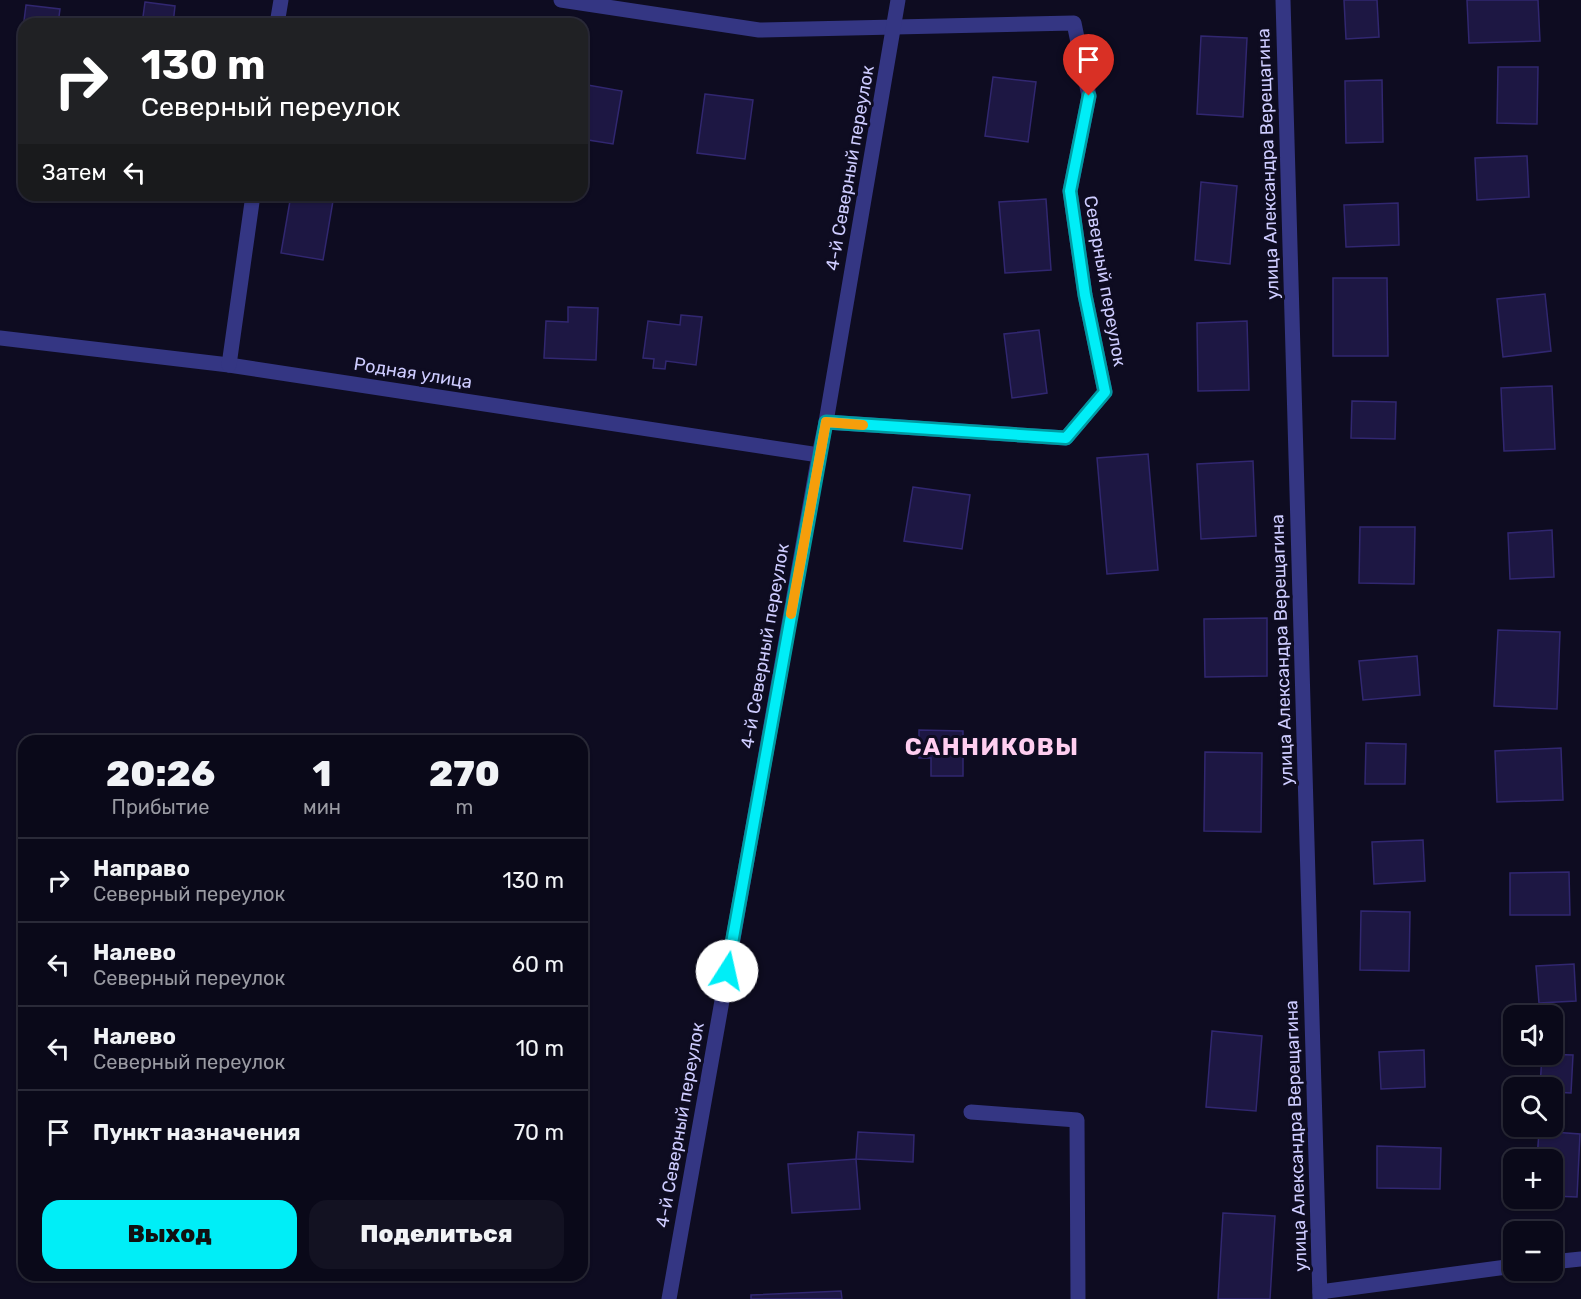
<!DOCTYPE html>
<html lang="ru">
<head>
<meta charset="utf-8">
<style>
	:root { --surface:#0a0919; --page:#131222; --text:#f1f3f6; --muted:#999aa2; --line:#2a2a38; --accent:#00eef7 }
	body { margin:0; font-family:Rubik,sans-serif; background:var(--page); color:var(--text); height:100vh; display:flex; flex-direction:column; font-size:22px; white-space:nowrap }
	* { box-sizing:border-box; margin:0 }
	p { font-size:20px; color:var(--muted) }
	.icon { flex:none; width:33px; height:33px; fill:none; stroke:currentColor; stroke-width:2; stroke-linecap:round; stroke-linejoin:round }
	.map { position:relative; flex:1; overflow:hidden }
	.panel { position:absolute; left:18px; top:735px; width:570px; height:546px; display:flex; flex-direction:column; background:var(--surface); border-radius:18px; box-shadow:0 2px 4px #0004,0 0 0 2px var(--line) }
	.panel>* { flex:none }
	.top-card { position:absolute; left:18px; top:18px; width:570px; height:183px; border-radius:18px; box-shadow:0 2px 4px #0004,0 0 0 2px var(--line); background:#202124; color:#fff; overflow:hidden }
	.fabs { position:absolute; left:1503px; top:1005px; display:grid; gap:12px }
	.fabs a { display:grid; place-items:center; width:60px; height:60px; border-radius:12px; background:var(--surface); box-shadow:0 2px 4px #0004,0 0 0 2px var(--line); font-size:30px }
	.pin { position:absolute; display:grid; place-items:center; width:51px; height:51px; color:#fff; margin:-62px -26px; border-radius:50% 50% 50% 0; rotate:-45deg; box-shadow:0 0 6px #0007 }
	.pin .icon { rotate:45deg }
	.me { position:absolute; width:66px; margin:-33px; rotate:10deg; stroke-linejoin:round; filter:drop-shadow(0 0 4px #0008) }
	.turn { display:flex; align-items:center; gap:21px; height:126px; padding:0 24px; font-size:27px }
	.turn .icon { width:78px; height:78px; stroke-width:2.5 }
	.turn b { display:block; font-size:42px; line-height:51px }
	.then { display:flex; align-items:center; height:57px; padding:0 24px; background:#0003; gap:12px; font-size:22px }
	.eta { display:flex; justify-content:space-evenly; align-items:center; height:102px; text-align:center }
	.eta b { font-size:36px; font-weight:800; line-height:42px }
	.primary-button { display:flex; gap:12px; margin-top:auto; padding:12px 24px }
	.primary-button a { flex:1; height:69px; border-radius:18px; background:var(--accent); color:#111; font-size:24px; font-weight:800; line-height:69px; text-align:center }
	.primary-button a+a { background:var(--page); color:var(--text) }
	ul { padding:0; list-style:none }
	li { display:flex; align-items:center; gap:18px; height:84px; padding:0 24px; border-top:2px solid var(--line) }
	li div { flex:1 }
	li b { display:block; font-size:22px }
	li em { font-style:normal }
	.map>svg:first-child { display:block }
	.building { fill:#1d1743; stroke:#312770; stroke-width:1.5 }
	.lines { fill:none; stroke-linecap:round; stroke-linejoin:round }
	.minor { stroke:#343683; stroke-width:15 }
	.route-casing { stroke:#009ba1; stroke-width:15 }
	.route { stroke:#00eef7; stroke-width:10 }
	.slow { stroke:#f59e0b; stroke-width:10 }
	.labels { text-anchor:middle; stroke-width:6; stroke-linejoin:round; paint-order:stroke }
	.street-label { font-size:18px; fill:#ceccff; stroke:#0e0c21 }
	.district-label { font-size:24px; font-weight:bold; letter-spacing:1.5px; fill:#ffcef0; stroke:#0e0c21 }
</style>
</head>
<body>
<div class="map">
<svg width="1581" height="1299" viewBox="0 0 1581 1299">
	<rect width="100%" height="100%" fill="#0e0c21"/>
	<g class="building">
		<polygon points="1344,0 1377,0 1379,37 1346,39"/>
		<polygon points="1467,0 1538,0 1540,41 1469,43"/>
		<polygon points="145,2 175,6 173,24 142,24"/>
		<polygon points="26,5 60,9 58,24 24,24 24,45 21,45"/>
		<polygon points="1201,36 1247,38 1243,117 1197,114"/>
		<polygon points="1498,67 1538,67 1537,124 1497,123"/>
		<polygon points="993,77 1036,82 1028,142 985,136"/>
		<polygon points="1382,80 1383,142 1346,143 1345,81"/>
		<polygon points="582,84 622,91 613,144 582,139"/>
		<polygon points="705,94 753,100 745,159 697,153"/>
		<polygon points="1527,156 1529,197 1477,200 1475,158"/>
		<polygon points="1201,182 1237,186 1230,264 1195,260"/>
		<polygon points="291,195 334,195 323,260 281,253"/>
		<polygon points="1046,199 1051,270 1005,273 999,202"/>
		<polygon points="1398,203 1399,245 1346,247 1344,205"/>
		<polygon points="1333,278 1387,278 1388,356 1333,356"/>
		<polygon points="1545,294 1551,351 1503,357 1497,299"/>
		<polygon points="568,307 598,308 596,360 544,358 546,321 568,322"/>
		<polygon points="681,315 702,317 696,365 666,361 665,369 653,368 654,359 643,358 648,321 680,325"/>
		<polygon points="1247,321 1249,390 1198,391 1197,323"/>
		<polygon points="1039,330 1047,393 1012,398 1004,334"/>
		<polygon points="1552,386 1555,449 1504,451 1501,388"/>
		<polygon points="1352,401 1396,402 1395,439 1351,438"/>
		<polygon points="1148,454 1158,570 1107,574 1097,458"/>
		<polygon points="1253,461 1256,536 1201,539 1197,464"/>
		<polygon points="913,487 970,495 962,549 904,541"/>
		<polygon points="1360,527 1415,527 1414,584 1359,583"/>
		<polygon points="1552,530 1554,577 1510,579 1508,533"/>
		<polygon points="1267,618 1267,676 1205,677 1204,619"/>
		<polygon points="1498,630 1560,632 1557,709 1494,706"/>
		<polygon points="1417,656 1420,695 1363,700 1359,661"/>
		<polygon points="919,730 963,731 963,776 931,776 931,758 919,758"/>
		<polygon points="1366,743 1406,744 1405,784 1365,784"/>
		<polygon points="1561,748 1563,800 1497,802 1495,751"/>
		<polygon points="1205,752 1262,753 1261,832 1204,831"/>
		<polygon points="1423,840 1425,881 1374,884 1372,842"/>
		<polygon points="1569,872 1570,915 1510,915 1510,873"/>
		<polygon points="1361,911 1410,912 1409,971 1360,970"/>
		<polygon points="1574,964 1576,1001 1539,1003 1536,966"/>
		<polygon points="1212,1031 1262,1036 1256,1111 1206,1107"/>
		<polygon points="1424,1050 1425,1087 1381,1089 1379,1052"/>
		<polygon points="1542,1054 1573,1055 1571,1093 1552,1092 1552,1088 1540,1088"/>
		<polygon points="1539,1131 1580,1134 1577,1197 1552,1196 1552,1160 1537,1160"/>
		<polygon points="858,1132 914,1135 913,1162 856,1159"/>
		<polygon points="1377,1146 1441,1148 1440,1189 1377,1188"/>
		<polygon points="856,1159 860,1209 792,1213 788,1164"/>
		<polygon points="1223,1213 1275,1216 1270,1299 1218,1299"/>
		<polygon points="841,1291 842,1299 751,1299 751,1295"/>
	</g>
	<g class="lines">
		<g class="minor">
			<polyline points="561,0 759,30 1074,23 1089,96 1070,191 1085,295 1105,392 1066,438 826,422"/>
			<polyline points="1283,0 1320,1299"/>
			<polyline points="277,24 281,0"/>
			<polyline points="0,338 229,365 819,455"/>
			<polyline points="229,365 253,195"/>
			<polyline points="971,1112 1077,1120 1078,1299"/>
			<polyline points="1552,1262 1581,1259"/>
			<polyline points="1320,1292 1514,1266"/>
			<polyline points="669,1299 819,455 826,422 898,0"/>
		</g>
	</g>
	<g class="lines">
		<defs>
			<polyline id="route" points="727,971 826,422 1066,438 1105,392 1085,295 1070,191 1089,96"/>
		</defs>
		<use href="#route" class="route-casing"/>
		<use href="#route" class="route"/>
		<polyline class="slow" points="791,614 826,422 863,425"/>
	</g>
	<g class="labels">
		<g class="street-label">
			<text transform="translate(1268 164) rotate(-92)" y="6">улица Александра Верещагина</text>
			<text transform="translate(850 168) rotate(-80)" y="6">4-й Северный переулок</text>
			<text transform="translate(1105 281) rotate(80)" y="6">Северный переулок</text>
			<text transform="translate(413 373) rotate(9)" y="6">Родная улица</text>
			<text transform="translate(765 646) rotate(-80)" y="6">4-й Северный переулок</text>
			<text transform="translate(1282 650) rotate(-92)" y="6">улица Александра Верещагина</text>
			<text transform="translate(680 1125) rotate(-80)" y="6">4-й Северный переулок</text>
			<text transform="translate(1296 1136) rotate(-92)" y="6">улица Александра Верещагина</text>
		</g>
		<g class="district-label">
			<text x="992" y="755">САННИКОВЫ</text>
		</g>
	</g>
</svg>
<div class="fabs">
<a><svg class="icon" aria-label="sound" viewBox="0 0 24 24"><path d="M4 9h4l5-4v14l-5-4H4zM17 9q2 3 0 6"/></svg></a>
<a><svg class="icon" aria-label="search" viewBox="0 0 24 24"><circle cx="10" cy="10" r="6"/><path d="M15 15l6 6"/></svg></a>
<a>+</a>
<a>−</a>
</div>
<div class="pin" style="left:1089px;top:96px;background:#d93025"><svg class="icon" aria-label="arrive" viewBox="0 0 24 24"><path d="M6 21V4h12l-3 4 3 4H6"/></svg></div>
<svg class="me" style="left:727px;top:971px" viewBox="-20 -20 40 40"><circle r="19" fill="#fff"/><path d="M0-13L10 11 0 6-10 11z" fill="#00eef7"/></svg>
<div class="top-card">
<div class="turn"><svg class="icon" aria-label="right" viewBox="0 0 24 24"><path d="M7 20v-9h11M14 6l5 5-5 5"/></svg><div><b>130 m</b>Северный переулок</div></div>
<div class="then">Затем<svg class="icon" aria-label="left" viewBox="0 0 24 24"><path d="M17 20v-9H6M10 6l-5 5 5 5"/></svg></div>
</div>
<section class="panel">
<div class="eta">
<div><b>20:26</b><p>Прибытие</p></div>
<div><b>1</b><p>мин</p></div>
<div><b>270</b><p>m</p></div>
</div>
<ul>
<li><svg class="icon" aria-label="right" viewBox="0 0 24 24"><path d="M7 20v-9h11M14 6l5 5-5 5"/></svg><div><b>Направо</b><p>Северный переулок</p></div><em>130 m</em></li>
<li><svg class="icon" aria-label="left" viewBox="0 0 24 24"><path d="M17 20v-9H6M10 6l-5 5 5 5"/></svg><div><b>Налево</b><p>Северный переулок</p></div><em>60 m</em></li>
<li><svg class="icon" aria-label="left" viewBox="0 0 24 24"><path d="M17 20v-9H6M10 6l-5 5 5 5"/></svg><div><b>Налево</b><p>Северный переулок</p></div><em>10 m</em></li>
<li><svg class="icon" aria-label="arrive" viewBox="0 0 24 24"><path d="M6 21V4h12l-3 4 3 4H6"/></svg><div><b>Пункт назначения</b></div><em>70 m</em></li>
</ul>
<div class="primary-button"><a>Выход</a><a>Поделиться</a></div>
</section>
</div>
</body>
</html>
